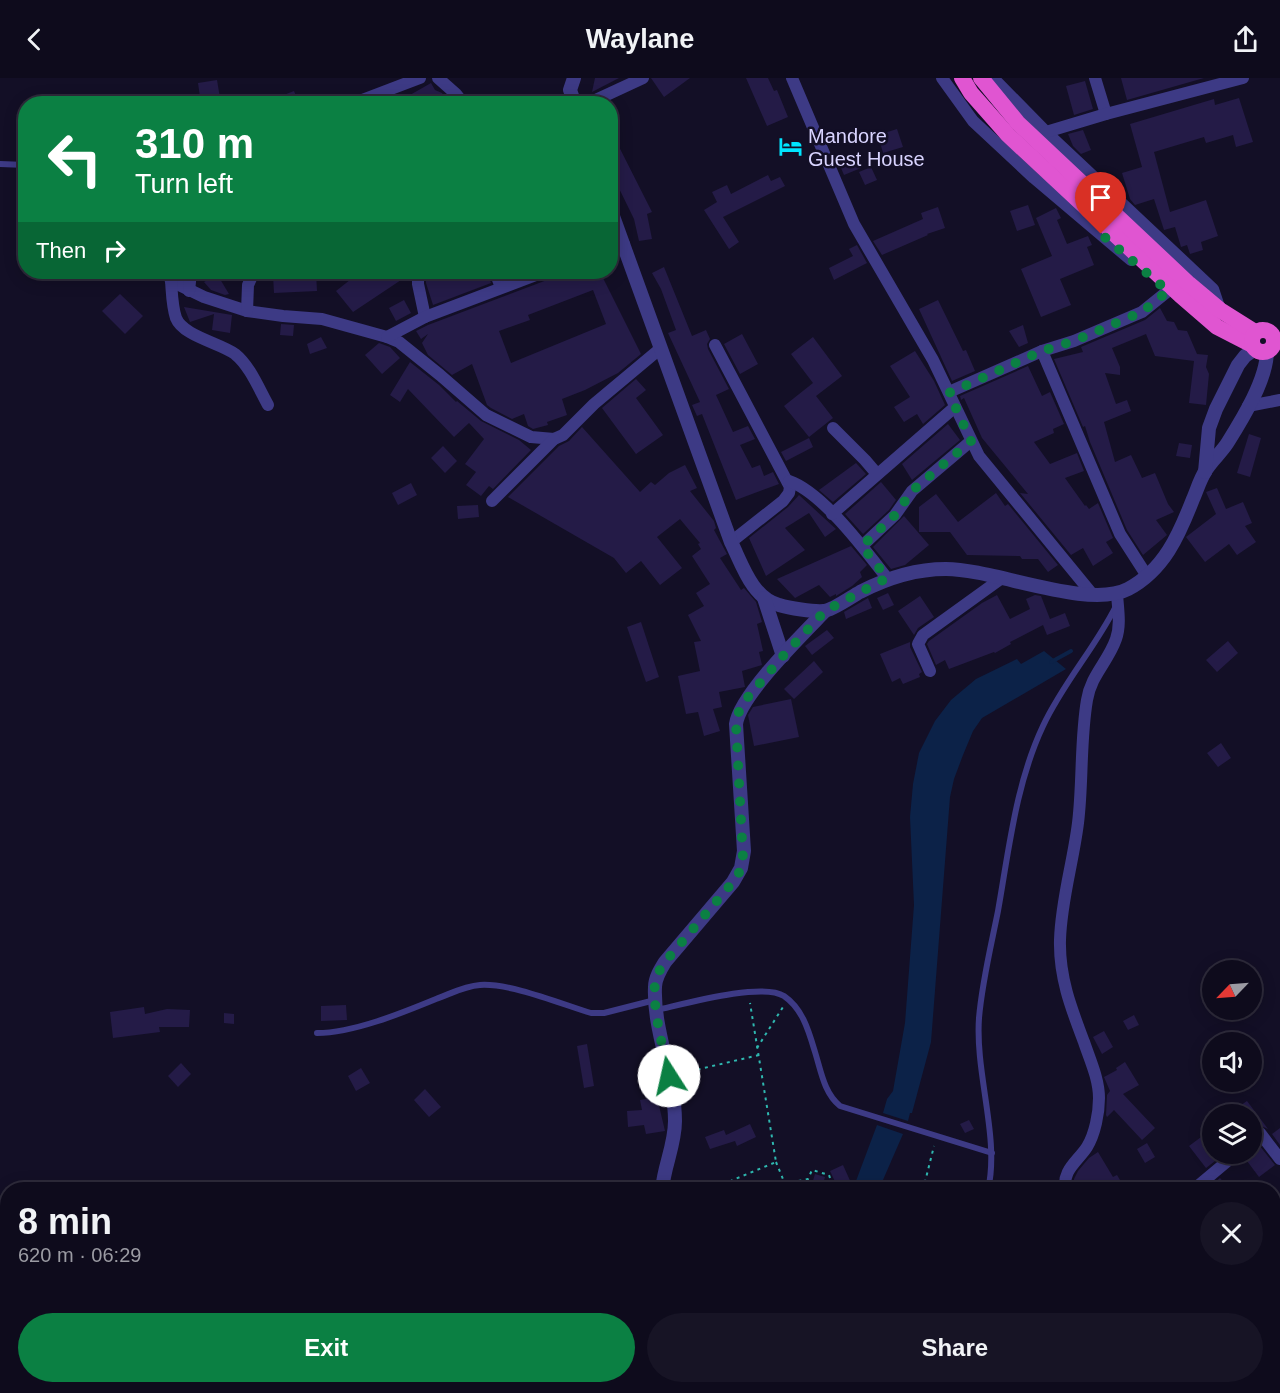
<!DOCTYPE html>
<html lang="en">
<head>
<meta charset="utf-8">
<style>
	:root { --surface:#0e0b1c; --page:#171425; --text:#f1f3f6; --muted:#9b9ba3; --line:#2e2b3b; --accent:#0b8043 }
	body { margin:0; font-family:Helvetica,sans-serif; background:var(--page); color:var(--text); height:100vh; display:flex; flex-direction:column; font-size:22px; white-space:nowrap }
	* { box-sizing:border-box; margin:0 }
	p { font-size:20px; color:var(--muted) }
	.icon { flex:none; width:33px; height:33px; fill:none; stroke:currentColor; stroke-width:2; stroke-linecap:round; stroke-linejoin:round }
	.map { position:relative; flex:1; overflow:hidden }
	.details { position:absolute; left:0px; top:1104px; width:1281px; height:212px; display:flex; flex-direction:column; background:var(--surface); border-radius:24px 24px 0 0; box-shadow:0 3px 15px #0003,0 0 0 2px var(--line) }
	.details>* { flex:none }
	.top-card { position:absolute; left:18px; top:18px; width:600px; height:183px; border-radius:24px; box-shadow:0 3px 15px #0003,0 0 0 2px var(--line); background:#0b8043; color:#fff; overflow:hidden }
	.needle { width:39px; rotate:245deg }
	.tools { position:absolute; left:1202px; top:882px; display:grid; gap:12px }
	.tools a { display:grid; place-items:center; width:60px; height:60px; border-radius:50%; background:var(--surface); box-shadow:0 3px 15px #0003,0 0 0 2px var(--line); font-size:30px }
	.pin { position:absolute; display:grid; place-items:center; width:51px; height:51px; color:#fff; margin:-62px -26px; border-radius:50% 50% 50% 0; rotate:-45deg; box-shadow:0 0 6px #0007 }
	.pin .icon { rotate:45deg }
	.me { position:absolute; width:66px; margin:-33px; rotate:350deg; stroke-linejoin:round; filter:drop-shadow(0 0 4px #0008) }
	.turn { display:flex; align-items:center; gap:21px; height:126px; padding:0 18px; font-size:27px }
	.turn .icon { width:78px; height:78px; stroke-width:2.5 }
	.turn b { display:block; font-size:42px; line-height:51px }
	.then { display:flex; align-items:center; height:57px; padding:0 18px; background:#0003; gap:12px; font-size:22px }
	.round { display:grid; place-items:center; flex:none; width:63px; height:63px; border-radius:32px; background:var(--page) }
	.head { display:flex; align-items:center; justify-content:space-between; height:102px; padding:0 18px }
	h1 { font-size:36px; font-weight:700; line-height:45px }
	.button { display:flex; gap:12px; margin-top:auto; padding:12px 18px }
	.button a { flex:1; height:69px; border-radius:36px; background:var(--accent); color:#fff; font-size:24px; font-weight:700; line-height:69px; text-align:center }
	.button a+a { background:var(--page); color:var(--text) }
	header { display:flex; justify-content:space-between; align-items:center; height:78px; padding:0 18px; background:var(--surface); font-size:27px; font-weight:700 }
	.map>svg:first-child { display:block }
	.water { fill:#0c2248 }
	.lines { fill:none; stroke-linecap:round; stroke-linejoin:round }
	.stream { stroke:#0c2248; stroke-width:4 }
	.building { fill:#241b47; fill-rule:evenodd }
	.path { stroke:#2fb8b0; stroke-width:2; stroke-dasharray:3 4.5; stroke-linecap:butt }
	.service { stroke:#3d3a85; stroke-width:6 }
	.minor { stroke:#3d3a85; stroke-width:12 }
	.tertiary { stroke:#3d3a85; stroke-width:14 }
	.trunk { stroke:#e055d1; stroke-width:16 }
	.route { stroke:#0b8043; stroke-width:10; stroke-dasharray:0 18 }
	.labels { text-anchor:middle; stroke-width:5; stroke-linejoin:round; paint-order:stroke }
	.poi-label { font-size:20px; fill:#d9d4ff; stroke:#130f26; text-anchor:start }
</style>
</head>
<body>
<header><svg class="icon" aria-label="back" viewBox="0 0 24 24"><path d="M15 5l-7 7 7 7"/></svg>Waylane<svg class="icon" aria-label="share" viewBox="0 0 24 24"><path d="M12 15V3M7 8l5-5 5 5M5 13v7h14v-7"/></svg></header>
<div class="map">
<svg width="1280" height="1315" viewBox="0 0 1280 1315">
	<rect width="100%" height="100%" fill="#130f26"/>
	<g class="water">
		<polygon points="1044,573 1066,591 982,640 973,653 963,677 954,701 950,719 931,964 912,1035 910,1035 908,1043 883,1035 887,1021 893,1013 905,945 914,827 910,739 913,706 919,675 935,643 951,622 976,601 1017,581 1021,586"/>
		<polygon points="877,1047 903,1056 879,1111 853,1111"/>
		<polygon points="508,1308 568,1308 552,1315 504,1315"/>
	</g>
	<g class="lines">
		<polyline class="stream" points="1051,584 1071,573"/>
	</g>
	<g class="building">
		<polygon points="595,0 619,0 592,14"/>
		<polygon points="651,0 690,0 664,19"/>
		<polygon points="746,0 768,0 774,13 777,12 788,39 767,48"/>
		<polygon points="1121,0 1204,0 1127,22"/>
		<polygon points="217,2 221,26 201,26 198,5"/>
		<polygon points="1085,3 1093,31 1074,37 1066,8"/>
		<polygon points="431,5 435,12 442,15 448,26 415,26 410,17"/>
		<polygon points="294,13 299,26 263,26 263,25"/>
		<polygon points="1239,20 1253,64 1236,69 1233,57 1206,65 1204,59 1154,74 1170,134 1206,122 1218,158 1201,164 1203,172 1190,176 1187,167 1181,169 1175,149 1164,152 1154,121 1135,127 1130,121 1122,95 1142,89 1130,46 1214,21 1215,27"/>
		<polygon points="610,51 652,134 647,136 652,161 639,163 634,141 610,92"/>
		<polygon points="897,51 903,69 883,75 878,57"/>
		<polygon points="1083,52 1091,72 1081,76 1073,68 1068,56"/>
		<polygon points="855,76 861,90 844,97 838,83"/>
		<polygon points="871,89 877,102 865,107 859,94"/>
		<polygon points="768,97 771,103 780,99 785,108 723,139 739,164 729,171 704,132 717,124 712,114 727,107 731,116"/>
		<polygon points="1028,127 1035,147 1017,153 1010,133"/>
		<polygon points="938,129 945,150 927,156 928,157 882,177 873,163 923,141 921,135"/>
		<polygon points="1056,130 1061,140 1057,142 1067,166 1088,158 1092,167 1087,169 1094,187 1060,201 1071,227 1041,239 1021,191 1052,178 1036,140"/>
		<polygon points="857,167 867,185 834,202 829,190 853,178 849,171"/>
		<polygon points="664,189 692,258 706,252 710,261 707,266 708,271 729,311 716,317 733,354 748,348 755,361 740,367 752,390 760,387 764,398 773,394 779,406 736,422 702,336 697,338 692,327 700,324 668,255 676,252 661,211 652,195"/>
		<polygon points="285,194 316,194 317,213 274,215 273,197 285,197"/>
		<polygon points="360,194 400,194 404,200 353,234 336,213"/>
		<polygon points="428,194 487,194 491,205 433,227 426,205 426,198 429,196"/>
		<path d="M552 194H600L641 276 618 295 585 312 562 321 567 337 547 344 548 347 533 351 528 348 524 336 512 341 491 330 487 327 472 286 452 297 428 277 422 265 428 256 421 261 416 253 428 247 547 202 551 199ZM593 212 606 246 511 285 499 253 530 242 528 237Z"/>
		<polygon points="217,196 229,216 225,217 211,212 204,204"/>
		<polygon points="120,216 143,238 125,256 102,233"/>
		<polygon points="404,222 411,235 396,243 389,230"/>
		<polygon points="938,222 963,273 966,272 975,293 952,303 919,231"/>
		<polygon points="184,229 232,237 230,255 212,252 214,236 190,244"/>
		<polygon points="1160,230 1167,243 1174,244 1178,252 1187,253 1197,276 1208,277 1206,289 1209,296 1206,327 1189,325 1194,283 1155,278 1146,256 1112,270 1120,289 1120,297 1105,295 1116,326 1127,322 1131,333 1104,344 1115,384 1131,377 1142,400 1155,395 1168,426 1174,434 1156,442 1167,457 1143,477 1127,452 1090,364 1085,348 1083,349 1054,281 1083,274 1081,269 1145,242"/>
		<polygon points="281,246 294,247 293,258 280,257"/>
		<polygon points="1023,247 1028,265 1019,269 1009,253"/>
		<polygon points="742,256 758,286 740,296 724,266"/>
		<polygon points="321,259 327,270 310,276 307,266"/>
		<polygon points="813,259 842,298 816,318 833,340 809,359 784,328 813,305 791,276"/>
		<polygon points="379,265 390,269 400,280 382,296 365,277"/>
		<polygon points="915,273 934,303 945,327 923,346 917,336 904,344 894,329 910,319 890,288"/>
		<polygon points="410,284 439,307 456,324 457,323 481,343 519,362 531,372 493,411 489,408 481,418 466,407 476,394 465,386 484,361 469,345 454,359 408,311 400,324 390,317"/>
		<polygon points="1028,288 1042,318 1050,314 1064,346 1053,351 1054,355 1034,364 1050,386 1077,375 1084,393 1065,400 1085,428 1086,427 1089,431 1098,425 1113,460 1106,464 1113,475 1093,488 1083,470 1071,477 1020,415 1028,416 982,360 964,320 961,322 960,318"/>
		<polygon points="636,301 646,312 636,320 663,357 636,376 602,330"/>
		<polygon points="948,346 960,362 912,402 902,386"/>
		<polygon points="582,349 640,414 651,404 655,407 669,395 685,387 697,410 690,413 714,443 716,450 714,452 727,476 720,480 741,512 744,510 756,524 762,544 757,546 763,573 759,574 762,587 742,593 745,609 719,614 722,629 713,631 720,653 704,658 698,634 686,636 678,598 700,593 694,564 701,563 688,537 704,528 696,515 710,506 692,478 701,471 698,466 700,465 680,441 657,459 682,490 660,507 641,483 626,495 614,480 508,419 559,368 569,363"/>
		<polygon points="1249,356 1261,360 1250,399 1237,395"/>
		<polygon points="809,360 813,369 786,383 781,374"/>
		<polygon points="1179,365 1192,367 1190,380 1176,378"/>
		<polygon points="443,368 457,383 445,395 431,380"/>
		<polygon points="856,385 866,396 833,424 819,412"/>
		<polygon points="881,404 896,422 889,432 863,456 845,436"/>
		<polygon points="411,405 417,417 398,427 392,415"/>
		<polygon points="1217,410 1226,431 1243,424 1252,445 1245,448 1256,464 1237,477 1229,466 1205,484 1186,459 1216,436 1206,414"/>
		<polygon points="996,415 1005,428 1008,426 1058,487 1048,494 1038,481 1022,481 1020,478 967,477 950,454 919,454 919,429 936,416 958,444"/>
		<polygon points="799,417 836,451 825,459 809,435 785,450 805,472 766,498 749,460 788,429"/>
		<polygon points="478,427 479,439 458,441 457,428"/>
		<polygon points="904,438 929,467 905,487 891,491 873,469"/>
		<polygon points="851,468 867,487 860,494 862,499 852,508 836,518 836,516 830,519 819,507 795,520 777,501"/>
		<polygon points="888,515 894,527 883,532 877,520"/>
		<polygon points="997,517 1010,541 1030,531 1026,521 1035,517 1041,518 1050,541 1065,535 1070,548 1047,557 1043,547 1010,564 1011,566 995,575 994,574 949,591 945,582 936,587 927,566 929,563 982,525"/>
		<polygon points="920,518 934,539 918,550 914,557 898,533"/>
		<polygon points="868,520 872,530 846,541 844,534"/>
		<polygon points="641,544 659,599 646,604 627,549"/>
		<polygon points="827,552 834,560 812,577 805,568"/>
		<polygon points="1228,563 1238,575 1217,594 1206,582"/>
		<polygon points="910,564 910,569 922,594 919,596 920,599 903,606 900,600 892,604 880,576"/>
		<polygon points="814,583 823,594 794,621 784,611"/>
		<polygon points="791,621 799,659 754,668 748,637 753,629"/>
		<polygon points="1221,665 1231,680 1218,689 1207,675"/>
		<polygon points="346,927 347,942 321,943 321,928"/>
		<polygon points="144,929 145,936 167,931 190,932 189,949 159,949 160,954 113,960 110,934"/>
		<polygon points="224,935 234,936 234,946 224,945"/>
		<polygon points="1134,937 1139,947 1128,952 1123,943"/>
		<polygon points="1104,953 1113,969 1102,976 1093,959"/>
		<polygon points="587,966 594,1008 584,1010 577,968"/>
		<polygon points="1125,984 1139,1007 1123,1016 1155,1050 1142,1062 1114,1032 1107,1039 1106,1037 1107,1017 1110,1013 1104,999 1117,992 1116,990"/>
		<polygon points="181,985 191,996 178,1009 168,998"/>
		<polygon points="361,990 370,1005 356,1013 348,998"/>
		<polygon points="425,1011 441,1029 429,1039 414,1022"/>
		<polygon points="657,1019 665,1053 646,1056 644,1047 628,1049 627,1033 642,1032 640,1022"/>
		<polygon points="1247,1023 1268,1051 1259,1047 1251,1052 1251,1036 1228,1036"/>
		<polygon points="969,1042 974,1051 965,1055 960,1046"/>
		<polygon points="750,1046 756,1059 737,1068 735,1063 710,1071 705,1059 724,1052 726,1057"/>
		<polygon points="1280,1050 1280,1067 1272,1056"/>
		<polygon points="1212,1051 1212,1076 1224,1076 1206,1090 1189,1068"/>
		<polygon points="1147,1065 1155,1079 1145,1085 1137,1071"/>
		<polygon points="1259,1067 1275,1087 1259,1099 1244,1079 1244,1076 1251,1076 1251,1071"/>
		<polygon points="1098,1074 1113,1099 1117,1097 1126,1112 1074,1112 1074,1101 1078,1093 1089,1080"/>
		<polygon points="843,1087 852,1107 839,1112 830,1093"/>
		<polygon points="815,1096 825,1099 822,1109 812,1106"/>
		<polygon points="1220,1100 1230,1112 1206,1112"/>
	</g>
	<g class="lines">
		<g class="path">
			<polyline points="757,970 783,929"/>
			<polyline points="683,995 759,977"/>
			<polyline points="776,1084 785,1106 808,1101 812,1092 829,1097 834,1112"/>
			<polyline points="709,1112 776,1084 750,925"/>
			<polyline points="923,1112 934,1068"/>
			<polyline points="385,1308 390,1314 395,1314 399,1308"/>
			<polyline points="379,1315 385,1309"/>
			<polyline points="908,1315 910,1308"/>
		</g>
		<g class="service">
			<polyline points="0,86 26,87"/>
			<polyline points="153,194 171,203"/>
			<path d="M657 932C684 926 762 904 784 918 803 931 809 954 815 974 821 993 824 1015 840 1028L992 1075"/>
			<path d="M317 955C353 955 402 935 436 921 450 916 464 908 480 907 511 905 561 926 591 935H604L655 922"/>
			<path d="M988 1112C1000 1060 975 996 979 940 982 904 991 868 998 833 1009 771 1016 705 1043 648 1063 605 1095 570 1116 528"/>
			<polyline points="739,1308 742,1315"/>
			<polyline points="957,1315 957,1308"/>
		</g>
		<g class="minor">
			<polyline points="438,0 456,16 464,26"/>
			<polyline points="792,0 854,146 933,282 979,378 1093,517"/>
			<polyline points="942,0 973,43 1034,100 1131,182"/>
			<polyline points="993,0 1046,54 1213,211 1220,232"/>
			<polyline points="1095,0 1106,36"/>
			<polyline points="362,22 420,0"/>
			<polyline points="587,26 643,0"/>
			<polyline points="1046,54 1106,36 1243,0"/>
			<polyline points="610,171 624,166"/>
			<polyline points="418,194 418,206 425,239"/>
			<polyline points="495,194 501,209"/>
			<polyline points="171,203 204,219 247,233 283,238 322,241 387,259 399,264 440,297 486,337 531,359 554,361 563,357 594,326 661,270"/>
			<path d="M171 203C172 215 172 228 176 240 183 258 220 265 235 276 250 288 259 311 268 327"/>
			<polyline points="189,213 191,194"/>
			<polyline points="247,233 248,207 254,194"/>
			<polyline points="387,259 425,239 544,194"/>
			<polyline points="715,267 790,409 789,415 783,423 731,464"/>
			<polyline points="1042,273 1120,456 1147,498"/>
			<polyline points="949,314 1042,273 1074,263 1142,234 1168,213"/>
			<polyline points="1248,328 1280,322"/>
			<polyline points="833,350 865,382 877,396"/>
			<path d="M789 403C822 414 865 472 887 500"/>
			<polyline points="492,423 554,361"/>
			<polyline points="832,436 955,329"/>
			<polyline points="862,468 895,437 912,413 971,363"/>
			<polyline points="930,593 918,566 923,557 1002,500"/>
			<polyline points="1251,1063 1260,1055 1280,1081"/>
			<path d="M1066 1112C1061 1093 1078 1083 1087 1069 1095 1056 1099 1035 1099 1020 1099 1001 1090 982 1084 964 1071 930 1059 899 1060 862 1061 823 1073 785 1078 745 1083 705 1080 663 1087 622 1091 597 1108 584 1116 561 1121 547 1118 531 1117 516"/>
			<polyline points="1193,1112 1236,1076"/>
			<polyline points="1274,1135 1280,1130"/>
			<polyline points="1274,1190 1280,1185"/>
			<polyline points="1274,1277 1280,1287"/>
			<polyline points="1274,1299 1280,1293"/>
			<polyline points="1085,1308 1086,1310 1091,1308"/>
			<polyline points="1187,1308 1190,1315"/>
			<polyline points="1268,1308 1271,1315"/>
			<polyline points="1006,1315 1014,1308"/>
		</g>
		<g class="tertiary">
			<polyline points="574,0 570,12 575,26"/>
			<path d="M610 130 731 464C742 486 752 520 779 527 789 530 813 534 824 533 833 532 851 519 860 514 887 500 915 491 946 491 994 491 1088 532 1128 511 1164 492 1179 457 1193 421 1197 412 1200 401 1206 392 1212 382 1222 374 1228 364 1243 340 1267 301 1267 273"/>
			<polyline points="1205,394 1209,350 1216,331 1238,287 1245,278 1255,271"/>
			<polyline points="764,520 783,578"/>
			<path d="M662 1112C664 1088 675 1067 675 1043 675 999 653 952 655 909 655 900 660 892 665 884L733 804 741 790 744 773 736 646C740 617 803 556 825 533"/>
			<polyline points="492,1315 497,1308"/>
		</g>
		<g class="trunk">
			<polyline points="962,0 971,15 1008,57 1180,217 1217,249 1252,267"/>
			<polyline points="981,0 1018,45 1189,206 1220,232 1255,254"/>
			<circle cx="1263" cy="263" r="11"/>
		</g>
	</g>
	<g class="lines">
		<path class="route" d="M669 998C664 974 650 922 656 900 658 894 662 889 665 884L738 798 743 781 736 646 737 638 743 625 783 578 825 533 887 500 862 468 895 437 912 413 971 363 949 315 1042 273 1074 263 1142 234 1168 213 1101 156"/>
	</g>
	<defs>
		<symbol id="hotel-bare" viewBox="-9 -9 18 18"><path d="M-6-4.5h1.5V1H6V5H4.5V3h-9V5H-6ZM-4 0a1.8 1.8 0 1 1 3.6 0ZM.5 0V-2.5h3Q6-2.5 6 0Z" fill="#00e5ff" stroke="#130f26" stroke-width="2.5" paint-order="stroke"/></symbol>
	</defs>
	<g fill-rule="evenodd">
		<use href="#hotel-bare" x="774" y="52" width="33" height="33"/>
	</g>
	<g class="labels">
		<g class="poi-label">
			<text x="808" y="65">Mandore<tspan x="808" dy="23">Guest House</tspan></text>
		</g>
	</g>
</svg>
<div class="tools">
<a><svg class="needle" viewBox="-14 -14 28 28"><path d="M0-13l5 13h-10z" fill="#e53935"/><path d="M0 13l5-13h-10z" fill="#9b9ba3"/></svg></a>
<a><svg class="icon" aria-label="sound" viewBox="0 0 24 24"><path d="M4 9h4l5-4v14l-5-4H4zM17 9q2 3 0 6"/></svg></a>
<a><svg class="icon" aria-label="layers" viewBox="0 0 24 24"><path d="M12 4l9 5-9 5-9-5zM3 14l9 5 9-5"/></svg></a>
</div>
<div class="pin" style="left:1101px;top:156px;background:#d93025"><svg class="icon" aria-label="arrive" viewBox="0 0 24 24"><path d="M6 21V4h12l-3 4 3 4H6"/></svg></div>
<svg class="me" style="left:669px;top:998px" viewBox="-20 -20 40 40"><circle r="19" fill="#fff"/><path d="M0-13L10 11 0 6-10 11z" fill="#0b8043"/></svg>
<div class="top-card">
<div class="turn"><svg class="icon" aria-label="left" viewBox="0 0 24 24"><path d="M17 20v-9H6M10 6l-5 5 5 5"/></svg><div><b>310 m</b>Turn left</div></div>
<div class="then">Then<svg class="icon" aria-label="right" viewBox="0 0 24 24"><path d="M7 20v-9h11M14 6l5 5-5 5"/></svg></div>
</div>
<section class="details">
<div class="head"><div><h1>8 min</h1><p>620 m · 06:29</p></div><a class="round"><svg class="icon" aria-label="close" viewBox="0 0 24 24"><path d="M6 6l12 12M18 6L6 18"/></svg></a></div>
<div class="button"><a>Exit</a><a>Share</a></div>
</section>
</div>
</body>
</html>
